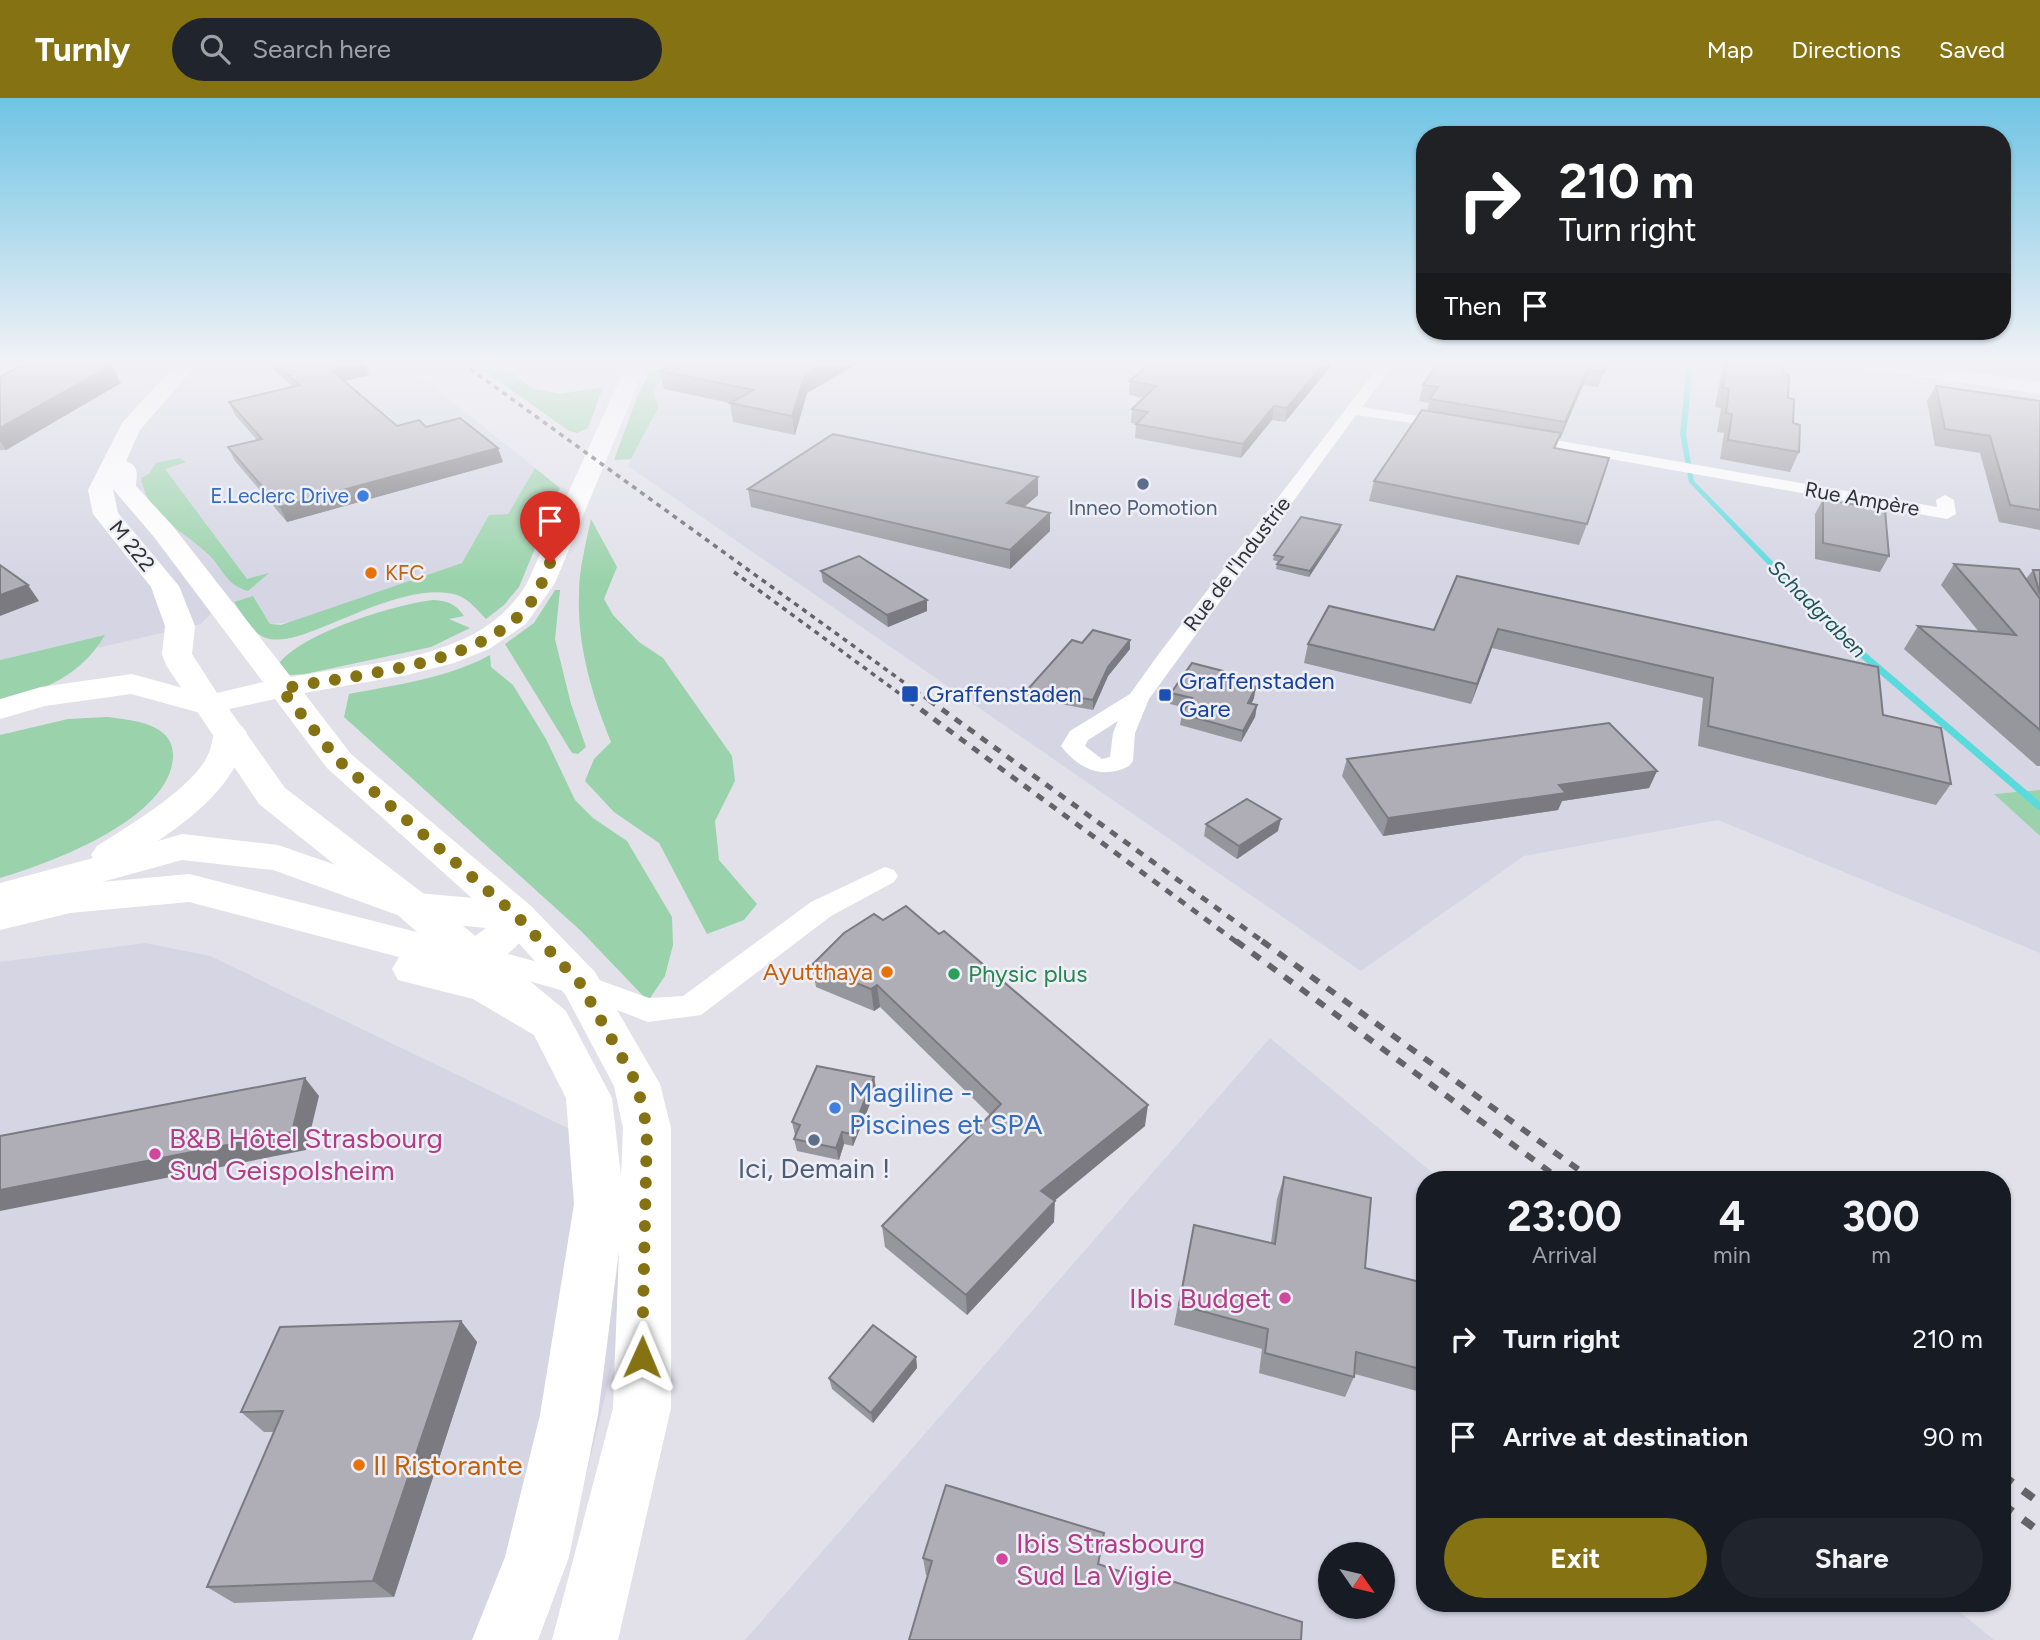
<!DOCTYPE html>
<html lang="en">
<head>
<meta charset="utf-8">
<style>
	:root { --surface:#171b24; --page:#20242c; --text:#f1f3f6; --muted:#9ea1a6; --accent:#857213 }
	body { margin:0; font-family:Figtree,sans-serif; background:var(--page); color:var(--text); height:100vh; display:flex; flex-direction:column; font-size:26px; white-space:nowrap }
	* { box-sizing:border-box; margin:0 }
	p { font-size:23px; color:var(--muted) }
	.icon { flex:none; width:38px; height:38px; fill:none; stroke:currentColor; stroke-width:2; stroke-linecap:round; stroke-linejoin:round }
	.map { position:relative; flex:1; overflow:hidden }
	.panel { position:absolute; left:1416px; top:1073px; width:595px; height:441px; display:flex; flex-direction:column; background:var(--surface); border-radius:28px; box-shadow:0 2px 5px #0004 }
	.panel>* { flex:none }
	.guide { position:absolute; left:1416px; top:28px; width:595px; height:214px; border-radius:28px; box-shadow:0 2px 5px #0004; background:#202124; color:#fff; overflow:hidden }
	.needle { width:46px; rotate:124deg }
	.fabs { position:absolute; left:1318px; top:1444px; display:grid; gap:14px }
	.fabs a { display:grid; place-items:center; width:77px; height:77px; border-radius:50%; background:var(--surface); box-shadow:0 2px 5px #0004; font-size:35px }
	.pin { position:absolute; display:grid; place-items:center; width:60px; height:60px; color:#fff; margin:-72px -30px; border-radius:50% 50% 50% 0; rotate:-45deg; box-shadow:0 0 7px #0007 }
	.pin .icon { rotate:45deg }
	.me { position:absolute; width:77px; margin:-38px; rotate:1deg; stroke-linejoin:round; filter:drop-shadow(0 0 5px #0008) }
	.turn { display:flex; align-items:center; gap:24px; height:147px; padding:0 28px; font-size:32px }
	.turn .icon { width:91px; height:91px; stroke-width:2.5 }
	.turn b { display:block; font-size:49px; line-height:60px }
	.then { display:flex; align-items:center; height:66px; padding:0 28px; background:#0003; gap:14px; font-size:26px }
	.eta { display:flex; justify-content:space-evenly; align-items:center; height:119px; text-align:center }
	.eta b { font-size:42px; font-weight:700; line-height:49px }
	.cta { display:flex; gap:14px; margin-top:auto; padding:14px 28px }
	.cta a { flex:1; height:80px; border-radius:42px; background:var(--accent); color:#fff; font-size:28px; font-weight:700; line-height:80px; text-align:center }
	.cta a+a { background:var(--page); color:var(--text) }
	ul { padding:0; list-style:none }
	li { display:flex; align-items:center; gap:21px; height:98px; padding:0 28px }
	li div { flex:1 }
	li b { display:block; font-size:26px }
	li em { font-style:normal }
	header { display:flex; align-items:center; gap:42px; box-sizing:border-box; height:98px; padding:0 35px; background:var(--accent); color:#fff }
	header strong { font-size:33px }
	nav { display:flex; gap:38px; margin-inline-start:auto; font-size:24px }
	.search { width:490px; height:63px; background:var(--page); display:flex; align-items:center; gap:18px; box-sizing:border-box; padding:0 24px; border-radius:38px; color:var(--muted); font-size:26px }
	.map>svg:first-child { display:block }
	.built { fill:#d5d5e4; fill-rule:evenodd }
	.green { fill:#9ad3ab }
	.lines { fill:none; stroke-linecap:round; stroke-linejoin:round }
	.stream { fill:#59dbde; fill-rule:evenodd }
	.minor { fill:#fff; fill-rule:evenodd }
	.secondary { fill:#fff; fill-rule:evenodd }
	.trunk { fill:#fff; fill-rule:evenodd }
	.rail-far3 { stroke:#636368; stroke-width:3.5; stroke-dasharray:5 5; stroke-linecap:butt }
	.rail-far2 { stroke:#636368; stroke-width:5; stroke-dasharray:8 8; stroke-linecap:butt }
	.rail-far1 { stroke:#636368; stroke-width:6; stroke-dasharray:10 10; stroke-linecap:butt }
	.rail { stroke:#636368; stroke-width:8; stroke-dasharray:13 13; stroke-linecap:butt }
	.wall { fill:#96969d }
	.shaded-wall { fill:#7a7a80 }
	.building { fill:#afaeb7; stroke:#7a7a80; stroke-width:2 }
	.route { stroke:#857213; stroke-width:12; stroke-dasharray:0 21.6 }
	.service-dot { fill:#5c6f8a; stroke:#efeff8; stroke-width:2.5 }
	.shop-dot { fill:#3f7fe0; stroke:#efeff8; stroke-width:2.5 }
	.food-dot { fill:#e8710a; stroke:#efeff8; stroke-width:2.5 }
	.transit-dot { fill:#1a4fb4; stroke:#efeff8; stroke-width:2.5 }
	.leisure-dot { fill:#2e9e5b; stroke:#efeff8; stroke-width:2.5 }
	.hotel-dot { fill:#d1479c; stroke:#efeff8; stroke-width:2.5 }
	.labels { text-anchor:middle; stroke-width:5; stroke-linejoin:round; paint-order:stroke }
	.far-shop-label { font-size:21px; fill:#366cbe; stroke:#efeff8; text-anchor:end }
	.far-street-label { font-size:21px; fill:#323236; stroke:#efeff8 }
	.far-service-label { font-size:21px; fill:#4e5e75; stroke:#efeff8 }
	.far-food-label { font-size:21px; fill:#c56008; stroke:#efeff8; text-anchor:start }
	.far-water-label { font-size:21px; font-style:italic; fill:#1c5455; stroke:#efeff8 }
	.transit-label { font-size:24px; fill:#164399; stroke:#efeff8; text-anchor:start }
	.food-label { font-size:24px; fill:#c56008; stroke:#efeff8; text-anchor:end }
	.leisure-label { font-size:24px; fill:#27864d; stroke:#efeff8; text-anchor:start }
	.near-shop-label { font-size:28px; fill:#366cbe; stroke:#efeff8; text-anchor:start }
	.near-hotel-label { font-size:28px; fill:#b23c85; stroke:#efeff8; text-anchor:start }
	.near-service-label { font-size:28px; fill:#4e5e75; stroke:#efeff8 }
	.near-food-label { font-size:28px; fill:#c56008; stroke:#efeff8; text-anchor:start }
</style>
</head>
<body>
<header>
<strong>Turnly</strong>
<div class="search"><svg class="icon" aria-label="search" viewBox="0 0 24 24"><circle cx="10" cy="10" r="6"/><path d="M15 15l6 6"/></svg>Search here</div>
<nav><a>Map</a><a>Directions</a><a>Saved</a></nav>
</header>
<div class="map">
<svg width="2040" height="1542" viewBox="0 0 2040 1542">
	<rect width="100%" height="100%" fill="#e2e1ea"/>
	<g class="built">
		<polygon points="35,265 404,265 535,370 508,416 489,417 462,465 294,524 270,526 253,498 216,510 201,526 97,550 104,538 0,562 0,282"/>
		<polygon points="676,265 2040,265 2040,692 1995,696 2040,738 2040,855 1718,722 1524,758 1361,873 628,368 658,310 653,292"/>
		<polygon points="145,845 210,858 599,1045 633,1183 573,1431 528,1542 0,1542 0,864"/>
		<path d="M1270 940 1440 1081 1424 1082V1505H1949L1994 1542H745ZM1330 1456H1382V1508H1330Z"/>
	</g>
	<g class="green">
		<polygon points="473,265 501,265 531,290 560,296 603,289 588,330 577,335 569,333"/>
		<polygon points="654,265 676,265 653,292 658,310 631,361 614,362 637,299"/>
		<path d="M179 360 186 364 165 371 247 481 269 475 248 493C226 487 224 472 209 457 183 432 148 419 141 380L149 376 156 365Z"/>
		<path d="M535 370 560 390 519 489 504 507 486 521C477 512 469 501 457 497 417 485 355 517 318 531 302 537 282 545 266 540 252 535 242 515 234 504L253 498 270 526 281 527 462 465 489 417 508 416Z"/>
		<path d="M591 421 617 469 604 501 613 517 639 544 663 560 732 658 735 683 715 723 719 762 757 806 744 822 707 836 659 745 614 714 585 683 594 661 611 644C592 597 577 547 579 496 579 471 586 445 591 421Z"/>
		<polygon points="555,492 560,492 555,541 571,606 586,649 578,656 572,655 505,546 534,525"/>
		<path d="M434 502C448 503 456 506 464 518L449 521 470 530 431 549 305 576 278 578 276 571C290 538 398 505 434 502Z"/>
		<path d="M105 537C80 579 45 591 0 604V562Z"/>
		<path d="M490 557 491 569 513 587 546 641 575 702 593 720 627 743 672 819 673 847 665 878 648 903 581 833 344 619 349 596C396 587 448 580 490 557Z"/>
		<path d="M107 619C131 622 175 625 173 659 170 721 51 765 0 780V637L68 621Z"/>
		<polygon points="2040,692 2040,738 1994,696"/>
	</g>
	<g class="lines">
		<polygon class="stream" points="1687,265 1693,265 1686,336 1694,383 1845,537 2040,704 2040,712 2037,711 1839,541 1689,384 1680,336"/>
		<g class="minor">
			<path d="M1381 265H1395L1362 309 1449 323 1454 325 1457 328 1454 331 1356 317 1149 601 1135 635 1133 663 1129 668C1103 682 1078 671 1061 648L1070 633 1130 596 1161 553ZM1118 623 1113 635 1110 659 1102 661 1085 648 1088 642Z"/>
			<polygon points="1521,336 1937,409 1936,402 1945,397 1954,402 1956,416 1947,421 1516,344 1513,341 1516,338"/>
			<polygon points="885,769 894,772 898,778 894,784 831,818 701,917 648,924 575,896 468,866 464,859 468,852 478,848 582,876 649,900 683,898 811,804"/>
		</g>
		<g class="secondary">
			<path d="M177 265H198L140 332 126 363C139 368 137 375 136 388L172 427 291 579C370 563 482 564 527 485L620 281 630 265H650L640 281 555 485 526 526 489 551 454 565 407 577 304 595 351 656 531 808 595 874 660 986 671 1030V1310L618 1542H552L613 1310 619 1153 598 1317 569 1459 538 1542H472L505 1459 540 1317 574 1106 566 1000 534 937 400 819 259 706 166 567 162 556 165 528 151 489 93 416 88 392 122 325ZM113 391 154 439 263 584 217 595 192 556 195 528 179 488 118 415ZM275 601 327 670 503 828 565 896 614 988 623 1030 621 1078 612 1000 566 913 428 799 285 690 229 611Z"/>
			<polygon points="1858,265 1911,265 2040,284 2040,296 1868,271"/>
		</g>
		<g class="trunk">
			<polygon points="132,576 219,600 224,607 219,614 208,617 131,596 45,608 0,621 0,601 41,589"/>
			<path d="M230 625 242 628 247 635C238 684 197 716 158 743L182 736 278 747 417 795 517 804 531 808 537 818C519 849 510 861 474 869 502 876 559 901 572 925L566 937 550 942 534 937 473 901 398 882 392 871 399 859 189 804 70 815 0 832V785L93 760 91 757 97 748C128 728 190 692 207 659 213 648 211 638 218 628ZM182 762 273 772 414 823 486 830 474 839 448 842 189 776 102 784Z"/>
		</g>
		<g class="rail-far3">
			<polyline points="462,265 931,604"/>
			<polyline points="734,474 911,604"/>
		</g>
		<g class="rail-far2">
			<polyline points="908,602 1238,845"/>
			<polyline points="929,602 1265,845"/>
		</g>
		<g class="rail-far1">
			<polyline points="1236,843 1561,1082"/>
			<polyline points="1262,843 1593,1082"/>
		</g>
		<g class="rail">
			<polyline points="2002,1377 2040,1405"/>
			<polyline points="2002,1406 2040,1434"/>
		</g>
	</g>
	<g class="wall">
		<polygon points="266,265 365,265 369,277 344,283 397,328 426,329 503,364 287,424 235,363 228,349 257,342 235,317 229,304 293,289"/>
		<polygon points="676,265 859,265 807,295 795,337 733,324 730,305 664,291 660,273"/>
		<polygon points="1150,265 1331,265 1330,269 1285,324 1272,322 1241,360 1135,340 1136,326 1131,325 1132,311 1144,300 1129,297 1130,283"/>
		<polygon points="1438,265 1607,265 1598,289 1583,287 1560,341 1559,341 1555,351 1587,426 1579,447 1369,403 1374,383 1427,313 1429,305 1419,303 1423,287"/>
		<polygon points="1723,265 1784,265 1783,276 1799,354 1790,374 1720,361 1724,335 1717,334 1721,310 1715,309"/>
		<polygon points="0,279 121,285 6,352 0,352"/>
		<polygon points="1936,288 2040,303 2040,432 1999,424 1980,355 1935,348 1927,303"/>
		<polygon points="1038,379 1038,397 1024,409 1050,415 1050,433 1010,471 751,409 748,391"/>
		<polygon points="1823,401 1889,458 1880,474 1815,461 1815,416"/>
		<polygon points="1340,432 1309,479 1276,471 1277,466 1279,464 1273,462 1274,457"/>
		<polygon points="1954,466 2026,481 2033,472 2040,472 2040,668 2037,668 1904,551 1918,528 1979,534 1941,487"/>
		<polygon points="821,473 927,513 888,529 823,484"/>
		<polygon points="1457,478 1883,617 1951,686 1936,707 1698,648 1703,600 1492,550 1471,606 1304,565 1308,546 1434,532"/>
		<polygon points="1130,542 1130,551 1108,578 1093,612 1028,600 1028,591 1082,545"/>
		<polygon points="1223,573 1222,581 1254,600 1251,606 1257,607 1255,619 1241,644 1180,627 1182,616 1186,610 1170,606 1171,595"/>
		<polygon points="1347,661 1657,673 1649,690 1562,703 1558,712 1383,738 1342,678"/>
		<polygon points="1206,726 1278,733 1237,761 1204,738"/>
		<polygon points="844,835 1145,1028 1054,1102 1054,1124 967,1217 885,1149 882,1128 990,1017 880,909 874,913 816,889 812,867"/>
		<polygon points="874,979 876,991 853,1048 844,1046 839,1062 797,1053 794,1041 796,1037 795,1037 792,1024"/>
		<polygon points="1284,1079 1365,1170 1424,1185 1424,1295 1355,1276 1354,1279 1345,1299 1259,1275 1262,1251 1174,1227 1194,1127 1271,1145 1277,1101"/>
		<polygon points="461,1223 477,1244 394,1499 234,1505 207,1489 274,1334 264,1334 241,1314"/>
		<polygon points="916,1259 917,1270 873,1325 832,1291 829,1280"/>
		<polygon points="923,1460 1098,1466 1160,1487 1162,1480 1302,1524 928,1478 926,1477"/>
	</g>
	<g class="shaded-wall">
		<polygon points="360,265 365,265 369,277 336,285 331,272"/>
		<polygon points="827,265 859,265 807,295 795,337 792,318 805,277"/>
		<polygon points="1324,265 1331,265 1330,269 1285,324 1287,310"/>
		<polygon points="112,267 121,285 6,352 0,343 0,330"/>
		<polygon points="1588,271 1583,287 1560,341 1565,324"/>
		<polygon points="1274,308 1272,322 1241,360 1243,346"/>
		<polygon points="498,350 503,364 287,424 280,409"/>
		<polygon points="1038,379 1038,397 1007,424 1007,405"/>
		<polygon points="1050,415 1050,433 1010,471 1010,452"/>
		<polygon points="1341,427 1340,432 1309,479 1310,473"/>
		<polygon points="28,487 39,503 0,518 0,497"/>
		<polygon points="927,502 927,513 888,529 887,517"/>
		<polygon points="1498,531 1492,550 1471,606 1477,586"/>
		<polygon points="1130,542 1130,551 1108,578 1093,612 1093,602 1108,569"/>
		<polygon points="1256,589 1254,600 1247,616 1248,605"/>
		<polygon points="1257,607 1255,619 1241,644 1243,633"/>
		<polygon points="1657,673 1649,690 1562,703 1558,712 1383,738 1388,720 1559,687"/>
		<polygon points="1281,721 1278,733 1237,761 1239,748"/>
		<polygon points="877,887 880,909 874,913 871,891"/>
		<polygon points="874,979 876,991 853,1048 851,1036"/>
		<polygon points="305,980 319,998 306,1052 0,1113 0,1092"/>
		<polygon points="1148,1007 1145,1028 1041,1114 1041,1093"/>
		<polygon points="842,1034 844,1046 839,1062 836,1050"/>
		<polygon points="1055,1103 1054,1124 967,1217 966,1197"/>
		<polygon points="461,1223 477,1244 394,1499 373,1483"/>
		<polygon points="916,1259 917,1270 873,1325 871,1315"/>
	</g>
	<g class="building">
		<polygon points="275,265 360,265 331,272 397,328 419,322 426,329 460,320 498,350 280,409 228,349 262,341 229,304 300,287"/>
		<polygon points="676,265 827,265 805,277 792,318 730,305 754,292 660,273"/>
		<polygon points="1150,265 1324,265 1287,310 1274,308 1243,346 1136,326 1148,314 1132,311 1156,288 1130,283"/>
		<polygon points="1438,265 1607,265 1604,274 1588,271 1565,324 1430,301 1438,289 1423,287"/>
		<polygon points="1727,265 1784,265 1783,276 1789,277 1788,300 1794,301 1793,325 1800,327 1799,354 1728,342 1732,316 1726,315 1729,291 1723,290"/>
		<polygon points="25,266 112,267 0,330 0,279"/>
		<polygon points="1936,288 2040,303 2040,412 2010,407 1990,338 1945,331"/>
		<polygon points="1422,312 1561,335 1554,350 1609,360 1587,426 1374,383"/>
		<polygon points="833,336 1038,379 1007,405 1050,415 1010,452 748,391"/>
		<polygon points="1823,401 1885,412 1889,458 1823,445"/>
		<polygon points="1301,419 1341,427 1310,473 1277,466 1283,459 1274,457"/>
		<polygon points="859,458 927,502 887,517 821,473"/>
		<polygon points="1954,466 2019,471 2040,501 2040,632 1918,528 2016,537"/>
		<polygon points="0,467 28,487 0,497"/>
		<polygon points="2033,472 2040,472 2040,496"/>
		<polygon points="1457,478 1878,569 1883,617 1941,630 1951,686 1708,628 1713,580 1498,531 1477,586 1308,546 1329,508 1434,532"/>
		<polygon points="1093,532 1130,542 1108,569 1093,602 1028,591 1072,542 1082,545"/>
		<polygon points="1192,565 1223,573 1219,580 1256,589 1248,605 1257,607 1243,633 1182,616 1192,600 1171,595"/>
		<polygon points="1609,625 1657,673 1559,687 1566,695 1388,720 1347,661"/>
		<polygon points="1247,701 1281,721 1239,748 1206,726"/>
		<polygon points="906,808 939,836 944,833 1148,1007 1041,1093 1055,1103 966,1197 882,1128 1001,1006 877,887 871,891 812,867 844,835 874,816 883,822"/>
		<polygon points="817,968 874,979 851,1036 842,1034 836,1050 794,1041 800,1027 792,1024"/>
		<polygon points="305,980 292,1034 0,1092 0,1038"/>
		<polygon points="1284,1079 1371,1100 1365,1170 1424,1185 1424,1272 1356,1254 1354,1279 1265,1255 1268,1231 1179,1207 1194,1127 1275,1146"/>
		<polygon points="461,1223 373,1483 207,1489 283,1313 241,1314 280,1229"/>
		<polygon points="873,1227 916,1259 871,1315 829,1280"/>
		<polygon points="946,1387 1104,1435 1098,1466 1161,1487 1162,1480 1302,1524 1301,1542 909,1542 932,1463 923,1460"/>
	</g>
	<linearGradient id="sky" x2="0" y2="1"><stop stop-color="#6fc4e4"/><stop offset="0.55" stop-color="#f2f2f6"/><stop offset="1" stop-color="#f2f2f6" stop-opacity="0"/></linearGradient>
	<rect width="2040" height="481" fill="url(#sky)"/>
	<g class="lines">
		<path class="route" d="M550 465C544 480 538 496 528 508 479 569 354 576 281 591L339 663 517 818 580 885 637 986 647 1030 642 1259"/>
	</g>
	<g class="service-dot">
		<circle cx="1143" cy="386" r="7"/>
		<circle cx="814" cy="1042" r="7"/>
	</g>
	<g class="shop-dot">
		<circle cx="363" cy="398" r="7"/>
		<circle cx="835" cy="1010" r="7"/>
	</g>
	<g class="food-dot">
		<circle cx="371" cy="475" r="7"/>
		<circle cx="887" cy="874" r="7"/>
		<circle cx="359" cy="1367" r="7"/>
	</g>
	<g class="transit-dot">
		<rect x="901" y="587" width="18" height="18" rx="3.5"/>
		<rect x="1158" y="590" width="14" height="14" rx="3.5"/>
	</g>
	<circle class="leisure-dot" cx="954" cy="876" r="7"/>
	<g class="hotel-dot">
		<circle cx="155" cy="1056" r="7"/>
		<circle cx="1285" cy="1200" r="7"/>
		<circle cx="1002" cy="1461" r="7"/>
	</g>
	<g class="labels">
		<g class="far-shop-label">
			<text x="349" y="405">E.Leclerc Drive</text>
		</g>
		<g class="far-street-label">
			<text transform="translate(1862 401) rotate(10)" y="7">Rue Ampère</text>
			<text transform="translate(132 448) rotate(51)" y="7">M 222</text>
			<text transform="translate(1237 466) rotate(-53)" y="7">Rue de l'Industrie</text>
		</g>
		<g class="far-service-label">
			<text x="1143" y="417">Inneo Pomotion</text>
		</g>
		<g class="far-food-label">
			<text x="385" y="482">KFC</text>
		</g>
		<g class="far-water-label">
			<text transform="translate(1817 511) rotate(45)" y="7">Schadgraben</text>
		</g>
		<g class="transit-label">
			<text x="1179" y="591">Graffenstaden<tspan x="1179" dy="28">Gare</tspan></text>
			<text x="926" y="604">Graffenstaden</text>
		</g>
		<g class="food-label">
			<text x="873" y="882">Ayutthaya</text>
		</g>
		<g class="leisure-label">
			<text x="968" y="884">Physic plus</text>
		</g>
		<g class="near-shop-label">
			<text x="849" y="1004">Magiline -<tspan x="849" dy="32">Piscines et SPA</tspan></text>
		</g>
		<g class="near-hotel-label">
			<text x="169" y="1050">B&amp;B Hôtel Strasbourg<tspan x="169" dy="32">Sud Geispolsheim</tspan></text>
			<text x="1271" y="1210" text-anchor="end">Ibis Budget</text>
			<text x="1016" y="1455">Ibis Strasbourg<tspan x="1016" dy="32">Sud La Vigie</tspan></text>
		</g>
		<g class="near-service-label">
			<text x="814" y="1080">Ici, Demain !</text>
		</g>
		<g class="near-food-label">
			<text x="373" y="1377">Il Ristorante</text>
		</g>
	</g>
</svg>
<div class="fabs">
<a><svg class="needle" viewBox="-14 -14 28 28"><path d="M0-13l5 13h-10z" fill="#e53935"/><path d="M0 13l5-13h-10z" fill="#9ea1a6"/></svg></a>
</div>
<div class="pin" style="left:550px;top:465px;background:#d93025"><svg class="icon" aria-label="arrive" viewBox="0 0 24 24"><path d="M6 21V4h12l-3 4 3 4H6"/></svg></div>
<svg class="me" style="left:642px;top:1259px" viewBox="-20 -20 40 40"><path d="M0-17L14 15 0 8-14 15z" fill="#857213" stroke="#fff" stroke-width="4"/></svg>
<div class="guide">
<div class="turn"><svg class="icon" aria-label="right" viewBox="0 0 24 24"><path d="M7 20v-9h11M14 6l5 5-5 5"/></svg><div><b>210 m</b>Turn right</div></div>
<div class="then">Then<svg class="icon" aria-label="arrive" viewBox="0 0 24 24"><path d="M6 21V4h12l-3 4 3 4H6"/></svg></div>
</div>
<section class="panel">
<div class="eta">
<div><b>23:00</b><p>Arrival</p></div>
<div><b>4</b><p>min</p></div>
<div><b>300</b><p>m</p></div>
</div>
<ul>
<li><svg class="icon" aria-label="right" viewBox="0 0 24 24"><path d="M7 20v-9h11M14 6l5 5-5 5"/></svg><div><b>Turn right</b></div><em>210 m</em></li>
<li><svg class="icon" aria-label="arrive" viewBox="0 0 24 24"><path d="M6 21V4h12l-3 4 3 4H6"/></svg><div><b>Arrive at destination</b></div><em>90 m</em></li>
</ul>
<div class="cta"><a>Exit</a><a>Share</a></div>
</section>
</div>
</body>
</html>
